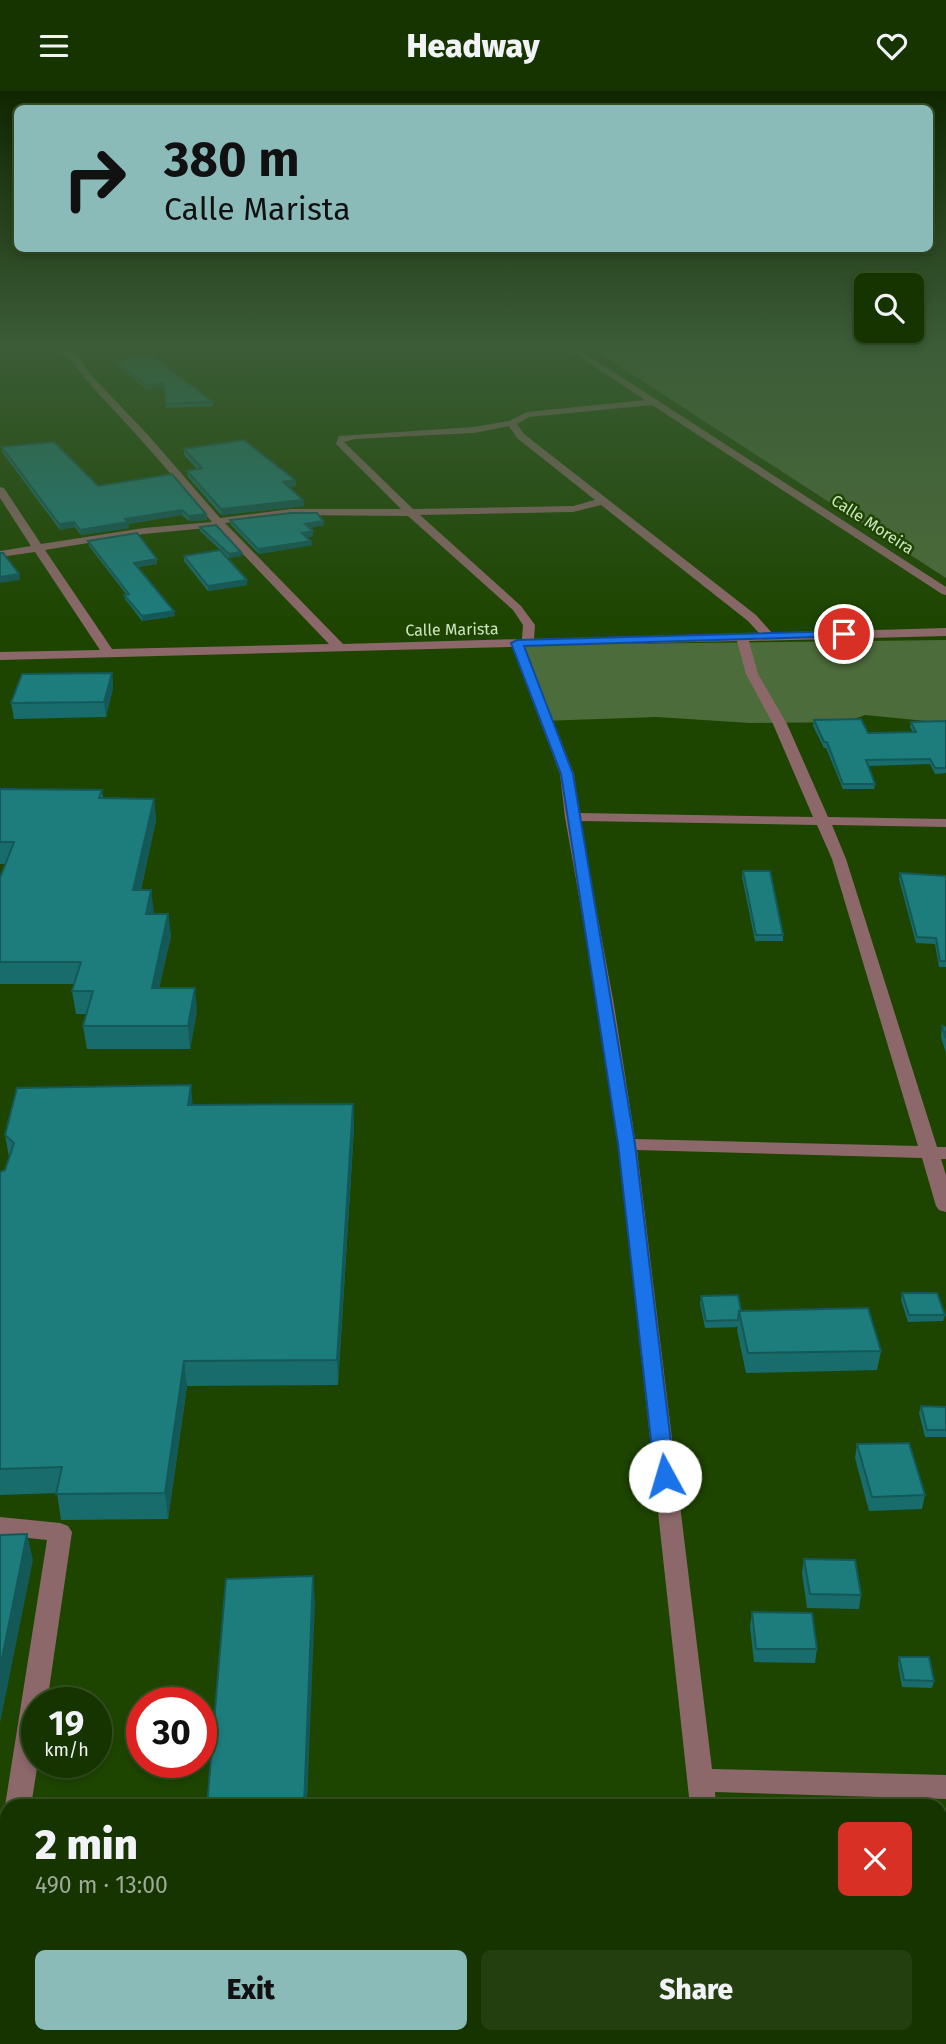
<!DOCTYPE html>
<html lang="en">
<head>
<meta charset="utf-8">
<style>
	:root { --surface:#163400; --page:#233f0f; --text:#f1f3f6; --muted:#9eaa99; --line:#354f22; --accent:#8bbbb9 }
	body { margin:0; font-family:"Fira Sans",sans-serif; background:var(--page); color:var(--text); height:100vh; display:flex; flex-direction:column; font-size:26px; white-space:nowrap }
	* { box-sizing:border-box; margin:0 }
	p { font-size:23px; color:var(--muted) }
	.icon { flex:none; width:38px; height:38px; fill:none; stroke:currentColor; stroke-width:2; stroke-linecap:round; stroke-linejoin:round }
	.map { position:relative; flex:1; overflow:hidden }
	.sheet { position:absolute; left:0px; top:1708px; width:947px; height:245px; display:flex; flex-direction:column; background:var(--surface); border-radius:21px 21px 0 0; box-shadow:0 4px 10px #0003,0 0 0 2px var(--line) }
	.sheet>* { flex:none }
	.top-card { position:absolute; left:14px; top:14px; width:919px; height:147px; border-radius:10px; box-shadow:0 4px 10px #0003,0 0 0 2px var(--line); background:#8bbbb9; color:#111; overflow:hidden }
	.controls { position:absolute; left:854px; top:182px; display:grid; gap:14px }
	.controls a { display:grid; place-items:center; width:70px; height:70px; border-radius:10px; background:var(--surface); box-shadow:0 4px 10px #0003,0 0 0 2px var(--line); font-size:35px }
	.speed { position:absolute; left:21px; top:1596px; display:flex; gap:14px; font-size:35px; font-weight:700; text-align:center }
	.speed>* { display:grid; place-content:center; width:91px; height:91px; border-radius:50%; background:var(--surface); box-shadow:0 4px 10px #0003,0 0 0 2px var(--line); line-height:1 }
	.speed small { font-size:18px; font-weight:400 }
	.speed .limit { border:10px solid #d22; background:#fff; color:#111 }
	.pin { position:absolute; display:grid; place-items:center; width:60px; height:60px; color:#fff; margin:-30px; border:4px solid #fff; border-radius:50%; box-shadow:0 2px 7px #0007 }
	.me { position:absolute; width:77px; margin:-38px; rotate:354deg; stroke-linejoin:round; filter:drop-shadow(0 0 5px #0008) }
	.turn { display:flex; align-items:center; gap:24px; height:147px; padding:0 35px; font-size:32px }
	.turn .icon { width:91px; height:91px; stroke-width:2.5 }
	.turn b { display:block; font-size:49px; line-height:60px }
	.round { display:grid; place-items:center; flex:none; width:74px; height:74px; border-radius:10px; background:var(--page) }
	.summary { display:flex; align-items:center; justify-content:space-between; height:119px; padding:0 35px }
	h1 { font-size:42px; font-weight:800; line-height:52px }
	.button { display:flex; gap:14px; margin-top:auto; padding:14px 35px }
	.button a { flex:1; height:80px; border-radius:10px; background:var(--accent); color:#111; font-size:28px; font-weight:800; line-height:80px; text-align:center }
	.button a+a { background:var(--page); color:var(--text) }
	header { display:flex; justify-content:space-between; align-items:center; height:91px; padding:0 35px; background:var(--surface); font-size:32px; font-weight:800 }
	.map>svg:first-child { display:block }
	.forest { fill:#4d6c3b }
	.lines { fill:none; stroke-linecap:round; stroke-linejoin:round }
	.minor { fill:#8c686a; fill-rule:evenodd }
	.wall { fill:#196c6c }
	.shaded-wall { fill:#145858 }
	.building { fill:#1d7d7d; stroke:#145858; stroke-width:2 }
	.route { fill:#1a73e8; stroke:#114b97; stroke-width:2 }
	.labels { text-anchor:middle; stroke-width:5; stroke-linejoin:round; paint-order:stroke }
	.far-street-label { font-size:16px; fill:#cee5c2; stroke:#1e4500 }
</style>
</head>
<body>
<header><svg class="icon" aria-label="menu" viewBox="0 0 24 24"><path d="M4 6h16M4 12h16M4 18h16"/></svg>Headway<svg class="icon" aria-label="heart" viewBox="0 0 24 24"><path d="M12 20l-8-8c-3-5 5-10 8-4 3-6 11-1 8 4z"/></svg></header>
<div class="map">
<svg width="946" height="1953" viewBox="0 0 946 1953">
	<rect width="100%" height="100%" fill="#1e4500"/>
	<g class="forest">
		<polygon points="590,256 946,256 946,487"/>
		<polygon points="946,549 946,632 865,624 846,631 750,632 657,626 541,630 520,554"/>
	</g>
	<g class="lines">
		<g class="minor">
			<path d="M60 256H66L77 264 92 285 148 344 220 427 291 418H401L336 353 339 345 474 336 509 330 527 321 645 309 565 256H575L946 496V504L942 503 652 314 529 326 517 333 524 343 756 524 772 542 946 537V545L749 550 758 583 787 633 828 726 946 728V736L832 734 846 768 937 1056H946V1068H941L946 1084V1121L939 1119 936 1115 922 1067 637 1059 712 1678 946 1684V1708L715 1701 716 1715H690L618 1053 598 914 565 726 560 683 512 556 0 569V561L100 559 35 461 0 466V460L31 455 0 407V396L4 397 41 453 144 437 212 431C174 386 136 342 96 300 84 287 75 271 60 260ZM509 335 517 347 595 409 573 415 413 418 344 351 355 348 474 342ZM601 414 748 530 759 542 534 548 535 534 521 515 420 424 573 421ZM291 424 408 425 513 519 523 534 522 548 343 553 225 432ZM217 436 329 553 112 558 45 459 144 443ZM737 550 746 583 773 633 813 726 579 722 574 683 524 555ZM580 730 817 734 832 768 918 1055 635 1048 614 914Z"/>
			<polygon points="0,1426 60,1432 68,1435 72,1441 47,1612 37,1612 38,1671 31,1715 7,1715 7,1720 5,1715 47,1449 0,1444"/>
			<polygon points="7,1770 7,1840 0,1842 0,1773"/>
			<polygon points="715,1946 745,1946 746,1953 716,1953"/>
		</g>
	</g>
	<g class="wall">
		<polygon points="115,269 213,311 213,315 166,317 164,296 147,299 116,273"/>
		<polygon points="2,356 98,395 206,423 207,429 189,430 182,424 128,433 129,437 81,444 75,436 60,439 2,361"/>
		<polygon points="184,358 295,389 296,395 289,396 303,409 304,415 221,424 188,386 187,380 197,378 184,364"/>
		<polygon points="230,429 323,430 324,434 309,437 313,445 307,446 312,454 259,463 231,434"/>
		<polygon points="200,436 241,461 242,465 229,467 200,440"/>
		<polygon points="88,450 157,468 157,473 137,476 175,525 142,530 125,508 124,504 126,503 89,455"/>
		<polygon points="184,465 247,494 208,500 184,470"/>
		<polygon points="112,582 113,597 106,626 14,628 11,612"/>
		<polygon points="814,629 868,642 913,641 910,636 911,631 946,630 946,682 935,683 930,673 868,675 875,693 874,698 843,698 826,657 824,657 813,635"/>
		<polygon points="0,698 102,699 103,707 154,708 156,729 141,799 154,821 153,823 168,823 171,845 159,897 197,920 190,958 87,958 83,935 87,923 76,923 72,900 74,893 0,893 0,787 6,773 0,773"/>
		<polygon points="743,780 783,844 783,850 755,850 742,786"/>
		<polygon points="900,782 946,785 946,876 939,876 935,853 916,852 899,788"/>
		<polygon points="942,935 946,936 946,962 941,946"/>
		<polygon points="353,1013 354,1037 338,1294 187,1295 168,1428 61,1429 57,1402 0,1404 0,1081 5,1079 9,1066 5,1044 193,1014"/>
		<polygon points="902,1202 945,1224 943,1230 908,1231 901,1209"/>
		<polygon points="701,1205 741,1220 881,1260 877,1279 746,1282 737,1239 738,1236 705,1237 700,1212"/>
		<polygon points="921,1315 946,1316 946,1346 925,1346 919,1322"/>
		<polygon points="857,1353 925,1404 922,1418 869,1420 855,1367"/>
		<polygon points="804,1468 861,1504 859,1518 807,1517 802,1482"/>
		<polygon points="752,1521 817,1558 815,1572 754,1571 750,1535"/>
		<polygon points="899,1566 934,1590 932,1597 902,1596 898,1573"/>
	</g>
	<g class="shaded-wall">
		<polygon points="164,292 164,296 147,299 147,295"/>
		<polygon points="295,389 296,395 283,397 283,391"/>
		<polygon points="303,409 304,415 221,424 221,418"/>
		<polygon points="182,419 182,424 128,433 129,437 81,444 80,439 125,428"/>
		<polygon points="206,423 207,429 189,430 189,425"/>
		<polygon points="323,430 324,434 305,438 305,433"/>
		<polygon points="74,431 75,436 60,439 59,433"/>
		<polygon points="313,440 313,445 302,447 302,442"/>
		<polygon points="311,450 312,454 259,463 258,458"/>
		<polygon points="241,461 242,465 229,467 229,463"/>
		<polygon points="157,468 157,473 134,476 134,472"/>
		<polygon points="19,483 20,489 0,492 0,486"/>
		<polygon points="247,489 247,494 208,500 208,495"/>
		<polygon points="174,520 175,525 142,530 142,525"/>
		<polygon points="112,582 113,597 106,626 104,611"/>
		<polygon points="154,708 156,729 136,821 133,799"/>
		<polygon points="151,799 154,821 148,845 146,823"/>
		<polygon points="168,823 171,845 154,920 152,897"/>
		<polygon points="195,897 197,920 190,958 188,935"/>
		<polygon points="191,994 193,1018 188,1014"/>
		<polygon points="353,1013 354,1037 338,1294 337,1269"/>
		<polygon points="184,1270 187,1295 168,1428 165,1402"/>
		<polygon points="27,1443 33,1469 0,1632 0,1577"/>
		<polygon points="313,1485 315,1511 307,1715 304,1715"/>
		<rect x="295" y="1946" width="4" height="7"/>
	</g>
	<g class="building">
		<polygon points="152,264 213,311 166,313 164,292 147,295 115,269"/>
		<polygon points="244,349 295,389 283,391 303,409 221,418 187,380 202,377 184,358"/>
		<polygon points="54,351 98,395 172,383 206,423 189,425 182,419 125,428 128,431 80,439 74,431 59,433 2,356"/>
		<polygon points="291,422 317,422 323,430 305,433 313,440 302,442 311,450 258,458 230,429"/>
		<polygon points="216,434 241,461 229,463 200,436"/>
		<polygon points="137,442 157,468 134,472 174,520 142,525 124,504 129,503 88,450"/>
		<polygon points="220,459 247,489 208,495 184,465"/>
		<polygon points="0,462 3,462 19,483 0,486"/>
		<polygon points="112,582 104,611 11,612 22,583"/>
		<polygon points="861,628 868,642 916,641 911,631 946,630 946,677 935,677 930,668 866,669 875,693 843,693 827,651 824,651 814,629"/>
		<polygon points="0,698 102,699 99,707 154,708 133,799 151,799 146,823 168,823 152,897 195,897 188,935 83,935 93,900 72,900 81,871 0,871 0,787 14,751 0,751"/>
		<polygon points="743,780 770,780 783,844 756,844"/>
		<polygon points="900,782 946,785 946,870 940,870 936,847 917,846"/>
		<polygon points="942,935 946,936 946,947"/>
		<polygon points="191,994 188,1014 353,1013 337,1269 184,1270 165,1402 56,1403 62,1376 0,1378 0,1081 5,1079 14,1052 5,1044 17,997"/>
		<polygon points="902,1202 937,1202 945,1224 909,1224"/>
		<polygon points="738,1204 741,1220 739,1220 738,1229 706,1230 701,1205"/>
		<polygon points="868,1217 881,1260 748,1262 739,1220"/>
		<polygon points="921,1315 946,1316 946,1339 927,1339"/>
		<polygon points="909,1352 925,1404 872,1406 857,1353"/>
		<polygon points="27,1443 0,1577 0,1444"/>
		<polygon points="804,1468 855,1469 861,1504 810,1503"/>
		<polygon points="313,1485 304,1715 207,1715 226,1488"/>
		<polygon points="752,1521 812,1522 817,1558 756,1558"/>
		<polygon points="899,1566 929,1566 934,1590 904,1589"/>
		<rect x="187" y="1946" width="108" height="7"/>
	</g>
	<linearGradient id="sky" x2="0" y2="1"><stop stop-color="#102600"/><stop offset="0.48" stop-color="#3b5c37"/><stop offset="1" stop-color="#3b5c37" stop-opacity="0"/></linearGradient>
	<rect width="946" height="529" fill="url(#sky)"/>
	<polygon class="route" points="844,540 849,543 848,545 524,555 573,683 635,1053 675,1385 672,1390 665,1393 658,1390 655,1385 618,1053 561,683 511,552 517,549"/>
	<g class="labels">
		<g class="far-street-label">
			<text transform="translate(873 433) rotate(33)" y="6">Calle Moreira</text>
			<text transform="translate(452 538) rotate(-1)" y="6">Calle Marista</text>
		</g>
	</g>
</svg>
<div class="controls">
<a><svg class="icon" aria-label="search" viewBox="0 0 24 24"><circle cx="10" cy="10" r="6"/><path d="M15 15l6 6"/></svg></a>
</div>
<div class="speed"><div>19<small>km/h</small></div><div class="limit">30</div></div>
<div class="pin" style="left:844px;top:543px;background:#d93025"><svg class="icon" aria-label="arrive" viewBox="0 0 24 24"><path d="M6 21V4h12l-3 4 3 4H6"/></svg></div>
<svg class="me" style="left:665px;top:1385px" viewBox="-20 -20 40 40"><circle r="19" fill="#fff"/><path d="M0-13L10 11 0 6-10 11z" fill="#1a73e8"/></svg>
<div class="top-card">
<div class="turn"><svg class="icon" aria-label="right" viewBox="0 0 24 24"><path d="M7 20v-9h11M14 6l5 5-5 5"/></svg><div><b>380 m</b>Calle Marista</div></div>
</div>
<section class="sheet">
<div class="summary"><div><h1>2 min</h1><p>490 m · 13:00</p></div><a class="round" style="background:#d93025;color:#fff"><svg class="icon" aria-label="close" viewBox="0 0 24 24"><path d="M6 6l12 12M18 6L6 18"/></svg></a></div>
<div class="button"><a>Exit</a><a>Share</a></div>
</section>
</div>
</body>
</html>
